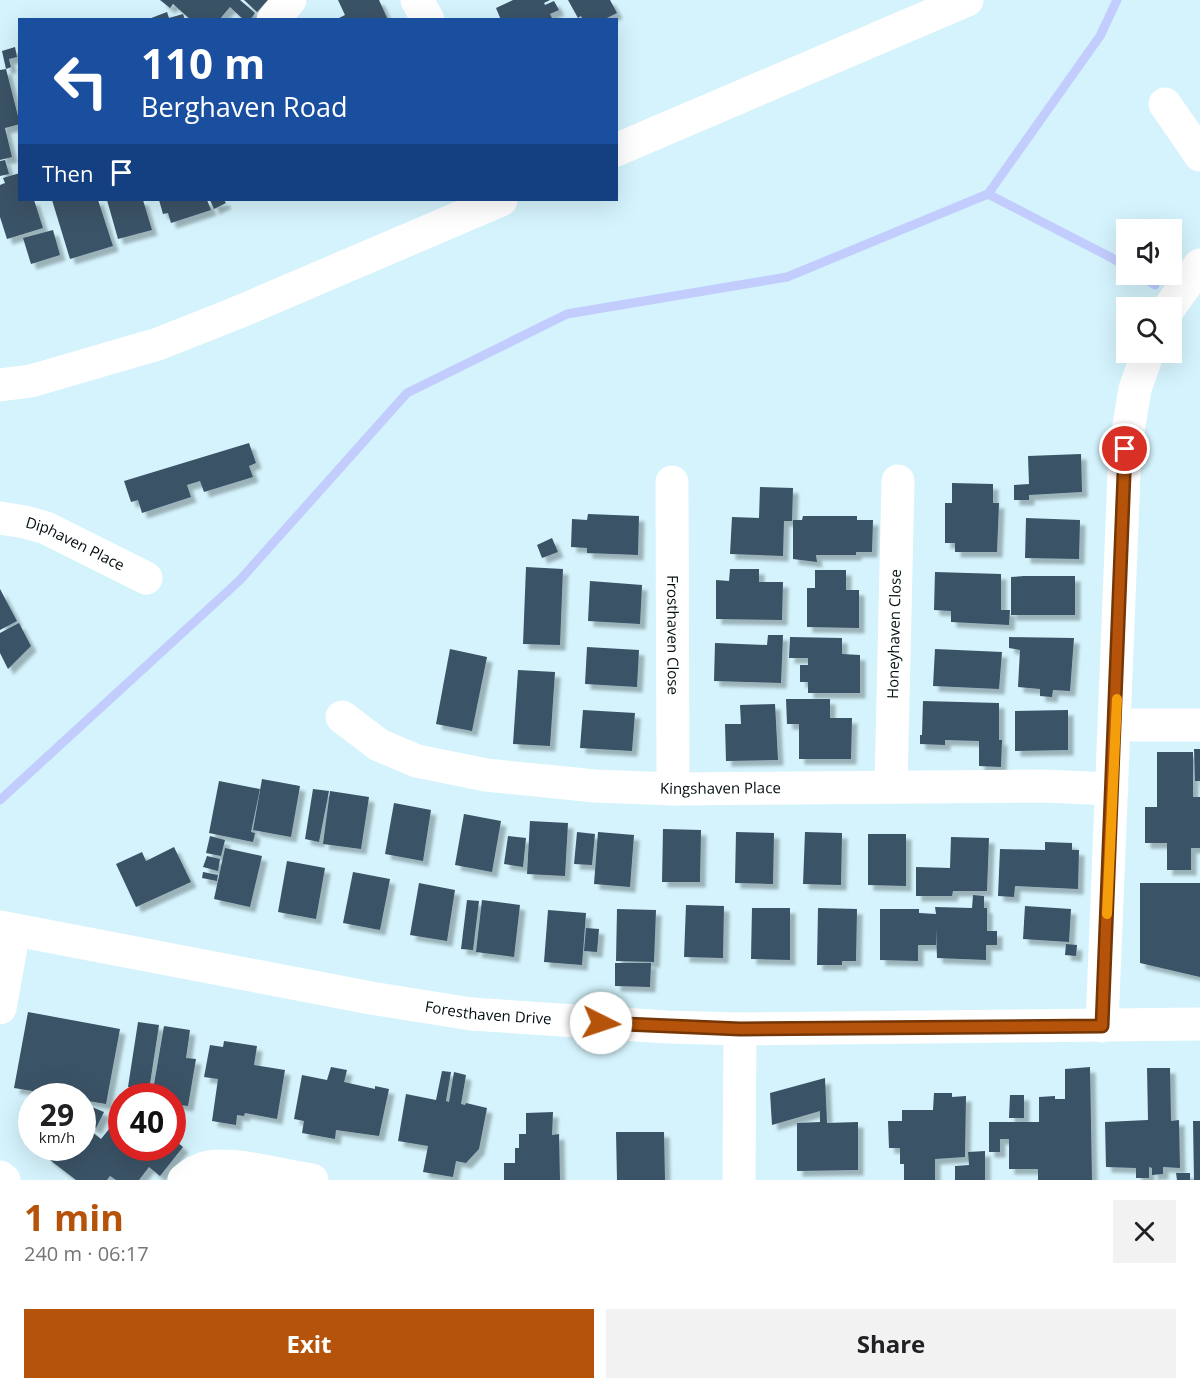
<!DOCTYPE html>
<html lang="en">
<head>
<meta charset="utf-8">
<style>
	:root { --surface:#fff; --page:#f2f2f2; --text:#202124; --muted:#757577; --accent:#b45309 }
	body { margin:0; font-family:"Open Sans",sans-serif; background:var(--page); color:var(--text); height:100vh; display:flex; flex-direction:column; font-size:22px; white-space:nowrap }
	* { box-sizing:border-box; margin:0 }
	p { font-size:20px; color:var(--muted) }
	.icon { flex:none; width:33px; height:33px; fill:none; stroke:currentColor; stroke-width:2; stroke-linecap:round; stroke-linejoin:round }
	.map { position:relative; height:1180px; overflow:hidden }
	.side { display:flex; flex-direction:column; background:var(--surface); flex:1 }
	.side>* { flex:none }
	.top-card { position:absolute; left:18px; top:18px; width:600px; height:183px; border-radius:0px; box-shadow:0 6px 24px #0002; background:#1a4fa0; color:#fff; overflow:hidden }
	.tools { position:absolute; left:1116px; top:219px; display:grid; gap:12px }
	.tools a { display:grid; place-items:center; width:66px; height:66px; border-radius:0px; background:var(--surface); box-shadow:0 6px 24px #0002; font-size:30px }
	.speed { position:absolute; left:18px; top:1083px; display:flex; gap:12px; font-size:30px; font-weight:700; text-align:center }
	.speed>* { display:grid; place-content:center; width:78px; height:78px; border-radius:50%; background:var(--surface); box-shadow:0 6px 24px #0002; line-height:1 }
	.speed small { font-size:15px; font-weight:400 }
	.speed .limit { border:9px solid #d22; background:#fff; color:#111 }
	.pin { position:absolute; display:grid; place-items:center; width:51px; height:51px; color:#fff; margin:-26px; border:3px solid #fff; border-radius:50%; box-shadow:0 2px 6px #0007 }
	.me { position:absolute; width:66px; margin:-33px; rotate:94deg; stroke-linejoin:round; filter:drop-shadow(0 0 4px #0008) }
	.turn { display:flex; align-items:center; gap:21px; height:126px; padding:0 24px; font-size:27px }
	.turn .icon { width:78px; height:78px; stroke-width:2.5 }
	.turn b { display:block; font-size:42px; line-height:51px }
	.then { display:flex; align-items:center; height:57px; padding:0 24px; background:#0003; gap:12px; font-size:22px }
	.round { display:grid; place-items:center; flex:none; width:63px; height:63px; border-radius:0px; background:var(--page) }
	.summary { display:flex; align-items:center; justify-content:space-between; height:102px; padding:0 24px }
	h1 { font-size:36px; font-weight:700; line-height:45px; color:var(--accent) }
	.cta { display:flex; gap:12px; margin-top:auto; padding:12px 24px }
	.cta a { flex:1; height:69px; border-radius:0px; background:var(--accent); color:#fff; font-size:24px; font-weight:700; line-height:69px; text-align:center }
	.cta a+a { background:var(--page); color:var(--text) }
	.map>svg:first-child { display:block }
	.lines { fill:none; stroke-linecap:round; stroke-linejoin:round }
	.stream { stroke:#c2cdfe; stroke-width:9 }
	.building { fill:#3b5266; filter:url(#shadow) }
	.street { stroke:#fff; stroke-width:33 }
	.secondary { stroke:#fff; stroke-width:33 }
	.route-casing { stroke:#753606; stroke-width:15 }
	.route { stroke:#b45309; stroke-width:10 }
	.slow { stroke:#f59e0b; stroke-width:10 }
	.labels { text-anchor:middle; stroke-width:6; stroke-linejoin:round; paint-order:stroke }
	.street-label { font-size:15px; fill:#020e11; stroke:#d4f3fc }
</style>
</head>
<body>
<div class="map">
<svg width="1200" height="1180" viewBox="0 0 1200 1180">
	<defs>
		<filter id="shadow"><feDropShadow dx="5.5" dy="5.5" stdDeviation="1.5" flood-color="#0004"/></filter>
	</defs>
	<rect width="100%" height="100%" fill="#d4f3fc"/>
	<g class="lines">
		<g class="stream">
			<polyline points="988,194 1100,36 1117,0"/>
			<polyline points="1138,274 1155,285"/>
			<polyline points="0,800 240,580 407,393 567,314 787,277 988,194 1112,258 1126,267"/>
		</g>
	</g>
	<g class="building">
		<polygon points="160,0 240,0 255,13 250,20 244,20 230,7 219,20 191,20 173,4 170,8"/>
		<polygon points="244,0 268,0 257,12"/>
		<polygon points="338,0 379,0 388,20 335,20 345,15"/>
		<polygon points="513,0 550,0 544,3 545,5 554,1 559,10 550,14 553,20 501,20 496,8"/>
		<polygon points="568,0 610,0 617,13 603,20 583,20 581,16 578,18"/>
		<polygon points="167,12 169,18 183,14 185,20 146,20"/>
		<polygon points="15,47 17,57 9,59 11,67 6,69 2,51"/>
		<polygon points="6,69 20,124 5,128 12,157 0,160 0,70"/>
		<polygon points="5,160 9,174 0,176 0,161"/>
		<polygon points="20,173 20,200 34,200 43,228 7,239 0,217 0,185 5,183 3,178"/>
		<polygon points="52,200 98,200 113,246 70,259"/>
		<polygon points="107,200 143,200 152,230 118,239"/>
		<polygon points="159,200 207,200 211,210 171,223 168,213 163,214"/>
		<polygon points="210,200 224,200 226,203 214,209"/>
		<polygon points="53,230 60,255 31,264 23,238"/>
		<polygon points="249,443 256,463 249,466 253,477 204,492 200,481 187,485 191,497 142,513 138,500 131,502 124,481"/>
		<polygon points="1081,454 1082,492 1029,495 1029,500 1014,500 1014,485 1029,484 1028,456"/>
		<polygon points="952,483 993,484 993,503 999,503 997,552 955,552 955,543 945,543 945,503 952,503"/>
		<polygon points="760,487 793,488 792,521 784,521 783,556 730,554 732,517 759,518"/>
		<polygon points="588,514 639,516 638,555 587,553 587,548 571,547 572,519 587,520"/>
		<polygon points="803,516 857,516 857,520 873,520 872,552 856,552 856,555 816,555 817,562 793,559 793,520 802,520"/>
		<polygon points="1026,518 1080,520 1079,559 1025,558"/>
		<polygon points="552,538 558,552 542,558 537,545"/>
		<polygon points="526,567 563,569 560,645 523,644"/>
		<polygon points="730,569 759,569 759,582 783,582 782,620 716,619 716,580 729,581"/>
		<polygon points="815,570 846,570 846,590 859,590 859,628 807,627 807,588 815,588"/>
		<polygon points="935,572 1001,574 1001,610 1010,610 1009,625 951,622 951,611 934,610"/>
		<polygon points="1024,576 1075,576 1075,615 1011,615 1011,577"/>
		<polygon points="590,581 642,585 640,624 588,621"/>
		<polygon points="0,589 17,621 0,630"/>
		<polygon points="19,623 31,646 8,669 0,653 0,633"/>
		<polygon points="768,635 783,635 781,683 714,681 715,643 767,645"/>
		<polygon points="790,637 842,638 842,654 860,655 860,693 808,693 808,682 800,682 800,665 808,665 808,658 789,658"/>
		<polygon points="1009,637 1074,638 1070,691 1053,690 1052,697 1040,696 1040,689 1018,687 1020,650 1009,648"/>
		<polygon points="587,647 639,650 637,687 585,684"/>
		<polygon points="450,649 487,657 472,731 436,724"/>
		<polygon points="935,649 1002,652 999,689 933,686"/>
		<polygon points="518,670 555,672 550,746 513,744"/>
		<polygon points="786,699 830,699 830,718 852,718 851,759 799,759 799,724 787,724"/>
		<polygon points="923,701 999,703 999,740 1002,740 1001,767 979,766 979,741 945,740 945,745 920,744 920,735 922,735"/>
		<polygon points="775,704 778,760 726,761 725,724 741,724 740,705"/>
		<polygon points="583,710 635,713 632,751 580,748"/>
		<polygon points="1068,710 1068,750 1015,751 1015,711"/>
		<polygon points="1194,749 1200,749 1200,781 1195,781"/>
		<polygon points="1157,752 1193,752 1193,797 1200,797 1200,848 1191,848 1191,870 1167,870 1167,843 1145,843 1145,807 1157,807"/>
		<polygon points="262,779 300,786 291,837 253,830"/>
		<polygon points="219,781 260,789 251,832 255,833 253,842 209,833"/>
		<polygon points="313,789 329,791 319,842 305,839"/>
		<polygon points="330,791 369,797 361,849 323,844"/>
		<polygon points="394,803 431,810 423,861 385,854"/>
		<polygon points="464,814 501,821 492,872 455,865"/>
		<polygon points="530,821 568,823 565,876 527,874"/>
		<polygon points="663,829 701,830 700,882 662,882"/>
		<polygon points="577,832 595,834 592,865 574,864"/>
		<polygon points="598,832 634,835 630,887 594,884"/>
		<polygon points="736,832 774,833 773,884 735,883"/>
		<polygon points="805,832 842,833 841,885 803,884"/>
		<polygon points="868,834 906,834 906,886 868,885"/>
		<polygon points="210,836 225,840 221,856 206,853"/>
		<polygon points="508,836 526,838 523,867 504,864"/>
		<polygon points="951,837 989,838 987,891 953,891 952,896 916,896 916,867 950,868"/>
		<polygon points="1045,842 1072,843 1072,850 1079,850 1078,889 1015,886 1014,897 998,896 1000,849 1045,850"/>
		<polygon points="174,847 191,882 136,907 116,864 142,852 146,861"/>
		<polygon points="225,848 262,856 250,907 214,899"/>
		<polygon points="207,856 220,859 218,871 203,867"/>
		<polygon points="287,861 325,868 316,919 278,912"/>
		<polygon points="203,872 218,875 217,881 202,878"/>
		<polygon points="353,872 390,879 380,930 343,923"/>
		<polygon points="419,883 455,890 447,941 410,935"/>
		<polygon points="1140,883 1200,883 1200,977 1140,963"/>
		<polygon points="973,895 984,896 984,908 987,908 987,931 997,931 997,945 986,945 986,960 937,958 936,928 936,945 918,945 918,961 880,960 880,909 919,909 919,913 936,914 935,907 972,908"/>
		<polygon points="467,900 479,901 473,950 461,949"/>
		<polygon points="482,900 520,905 514,957 476,952"/>
		<polygon points="686,905 724,906 723,958 684,957"/>
		<polygon points="1025,906 1071,909 1069,942 1023,939"/>
		<polygon points="752,908 790,908 790,960 751,959"/>
		<polygon points="818,908 857,909 856,961 842,961 842,965 817,965"/>
		<polygon points="617,909 656,910 654,962 616,961"/>
		<polygon points="548,910 586,913 582,965 544,962"/>
		<polygon points="586,928 599,929 597,952 584,951"/>
		<polygon points="1066,944 1077,945 1076,956 1065,955"/>
		<polygon points="615,963 651,963 650,987 615,986"/>
		<polygon points="28,1012 120,1029 106,1104 82,1100 82,1096 63,1096 14,1088"/>
		<polygon points="138,1022 159,1025 149,1090 128,1087"/>
		<polygon points="164,1026 190,1030 186,1058 196,1059 188,1106 172,1104 172,1096 152,1096"/>
		<polygon points="224,1041 257,1046 254,1065 285,1070 277,1119 245,1113 244,1116 237,1115 236,1125 212,1121 218,1079 204,1077 210,1045 223,1047"/>
		<polygon points="331,1067 347,1070 344,1082 375,1089 375,1086 389,1089 379,1136 336,1130 335,1139 302,1133 304,1121 294,1119 302,1075 327,1080"/>
		<polygon points="1090,1067 1092,1180 1038,1180 1038,1169 1009,1169 1009,1139 1000,1139 1000,1152 989,1152 989,1122 1039,1122 1039,1097 1055,1096 1055,1099 1065,1099 1065,1069"/>
		<polygon points="1147,1068 1170,1068 1171,1121 1179,1120 1180,1168 1163,1167 1163,1174 1152,1175 1152,1168 1149,1167 1149,1178 1136,1178 1136,1168 1106,1167 1105,1122 1148,1120"/>
		<polygon points="442,1071 451,1072 446,1101 449,1102 454,1072 466,1075 461,1104 465,1105 466,1103 487,1108 479,1149 466,1163 456,1161 453,1177 423,1172 428,1146 398,1141 406,1094 436,1100"/>
		<polygon points="825,1078 827,1123 858,1122 858,1170 797,1171 797,1123 820,1122 820,1111 772,1125 770,1093"/>
		<polygon points="934,1093 952,1093 952,1097 966,1096 965,1157 935,1159 935,1180 904,1180 904,1164 900,1164 900,1148 889,1148 888,1121 902,1121 902,1110 933,1110"/>
		<polygon points="1010,1095 1024,1095 1024,1118 1009,1118"/>
		<polygon points="85,1104 104,1112 96,1128 82,1122"/>
		<polygon points="553,1112 552,1135 559,1134 560,1180 504,1180 504,1163 515,1163 515,1148 519,1148 519,1134 526,1134 526,1113"/>
		<polygon points="122,1113 122,1148 172,1148 172,1138 183,1147 160,1176 149,1167 139,1180 116,1180 110,1176 107,1180 76,1180 46,1157 54,1148 82,1148 82,1124 101,1139"/>
		<polygon points="1193,1121 1200,1121 1200,1180 1194,1180"/>
		<polygon points="616,1132 664,1132 665,1180 617,1180"/>
		<polygon points="985,1151 985,1180 955,1180 955,1166 969,1165 968,1152"/>
		<polygon points="1176,1173 1190,1173 1190,1180 1177,1180"/>
	</g>
	<g class="lines">
		<g class="street">
			<polyline points="417,0 428,20"/>
			<polyline points="273,20 290,0"/>
			<polyline points="1165,104 1200,155"/>
			<polyline points="616,150 967,0"/>
			<polyline points="1169,308 1200,265"/>
			<polyline points="0,385 31,381 158,344 234,314 501,200"/>
			<path id="s1" d="M672 482 673 789"/>
			<path id="s2" d="M0 518 25 522 46 528 146 578"/>
			<path id="s3" d="M342 717 379 745 417 761 486 775 595 786 673 789 1044 786 1112 789"/>
			<polyline points="1116,725 1200,725"/>
			<path id="s4" d="M891 787 898 481"/>
			<polyline points="0,1008 14,930"/>
			<polyline points="1102,1026 1125,449 1135,389 1148,352"/>
			<polyline points="0,1177 4,1180"/>
			<path d="M184 1180C191 1174 199 1169 209 1167 234 1162 285 1176 312 1180"/>
			<polyline points="739,1180 740,1029"/>
		</g>
		<path class="secondary" id="s5" d="M0 927 371 998 471 1014 667 1027 740 1029 1200 1024"/>
	</g>
	<g class="lines">
		<defs>
			<polyline id="route" points="601,1023 740,1029 1102,1026 1125,449"/>
		</defs>
		<use href="#route" class="route-casing"/>
		<use href="#route" class="route"/>
		<polyline class="slow" points="1107,914 1117,699"/>
	</g>
	<g class="labels">
		<g class="street-label">
			<text dy="5" stroke="none"><textPath href="#s2" startOffset="80">Diphaven Place</textPath></text>
			<text dy="5" stroke="none"><textPath href="#s4" startOffset="153">Honeyhaven Close</textPath></text>
			<text dy="5" stroke="none"><textPath href="#s1" startOffset="153">Frosthaven Close</textPath></text>
			<text dy="5" stroke="none"><textPath href="#s3" startOffset="393">Kingshaven Place</textPath></text>
			<text dy="5" stroke="none"><textPath href="#s5" startOffset="496">Foresthaven Drive</textPath></text>
		</g>
	</g>
</svg>
<div class="tools">
<a><svg class="icon" aria-label="sound" viewBox="0 0 24 24"><path d="M4 9h4l5-4v14l-5-4H4zM17 9q2 3 0 6"/></svg></a>
<a><svg class="icon" aria-label="search" viewBox="0 0 24 24"><circle cx="10" cy="10" r="6"/><path d="M15 15l6 6"/></svg></a>
</div>
<div class="speed"><div>29<small>km/h</small></div><div class="limit">40</div></div>
<div class="pin" style="left:1125px;top:449px;background:#d93025"><svg class="icon" aria-label="arrive" viewBox="0 0 24 24"><path d="M6 21V4h12l-3 4 3 4H6"/></svg></div>
<svg class="me" style="left:601px;top:1023px" viewBox="-20 -20 40 40"><circle r="19" fill="#fff"/><path d="M0-13L10 11 0 6-10 11z" fill="#b45309"/></svg>
<div class="top-card">
<div class="turn"><svg class="icon" aria-label="left" viewBox="0 0 24 24"><path d="M17 20v-9H6M10 6l-5 5 5 5"/></svg><div><b>110 m</b>Berghaven Road</div></div>
<div class="then">Then<svg class="icon" aria-label="arrive" viewBox="0 0 24 24"><path d="M6 21V4h12l-3 4 3 4H6"/></svg></div>
</div>
</div>
<section class="side">
<div class="summary"><div><h1>1 min</h1><p>240 m · 06:17</p></div><a class="round"><svg class="icon" aria-label="close" viewBox="0 0 24 24"><path d="M6 6l12 12M18 6L6 18"/></svg></a></div>
<div class="cta"><a>Exit</a><a>Share</a></div>
</section>
</body>
</html>
